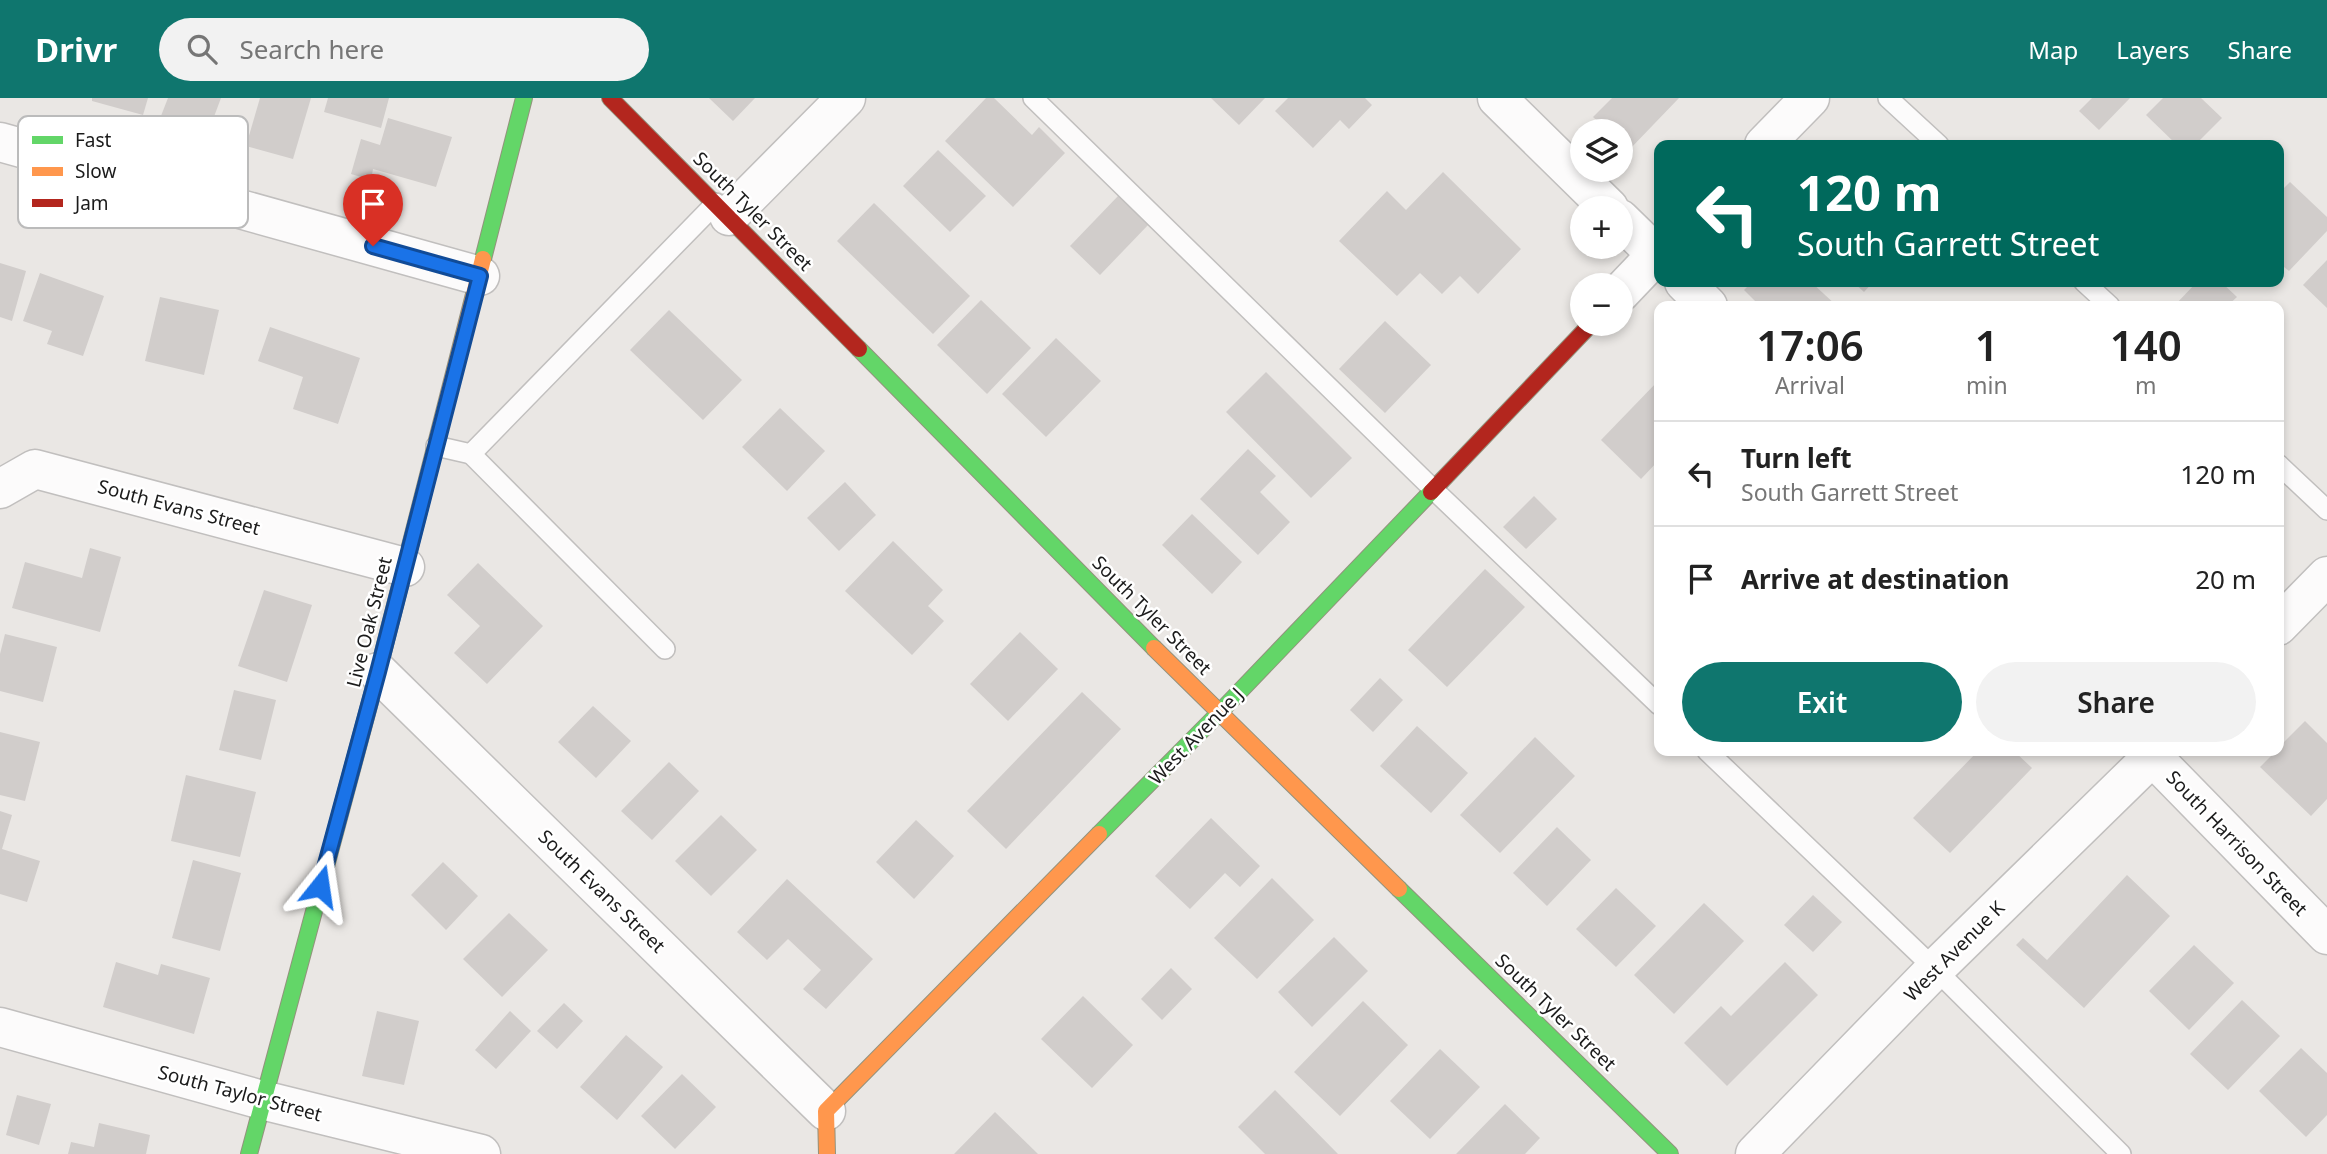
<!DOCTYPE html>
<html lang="en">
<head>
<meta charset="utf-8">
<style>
	:root { --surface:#fff; --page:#f2f2f2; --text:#222; --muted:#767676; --line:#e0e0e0; --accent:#0f766e }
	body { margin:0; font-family:"Noto Sans",sans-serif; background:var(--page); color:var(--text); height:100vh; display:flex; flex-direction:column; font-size:26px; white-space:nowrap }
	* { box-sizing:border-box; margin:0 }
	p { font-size:23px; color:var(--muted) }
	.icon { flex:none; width:38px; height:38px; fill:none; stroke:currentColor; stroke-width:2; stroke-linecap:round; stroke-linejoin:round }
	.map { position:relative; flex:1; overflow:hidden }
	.sheet { position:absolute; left:1654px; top:203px; width:630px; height:455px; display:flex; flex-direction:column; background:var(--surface); border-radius:14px; box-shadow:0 4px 10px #0003 }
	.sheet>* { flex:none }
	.top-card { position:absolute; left:1654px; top:42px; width:630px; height:147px; border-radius:14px; box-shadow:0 4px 10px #0003; background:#00695c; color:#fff; overflow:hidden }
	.fabs { position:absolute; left:1570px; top:21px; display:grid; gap:14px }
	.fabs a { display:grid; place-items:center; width:63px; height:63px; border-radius:50%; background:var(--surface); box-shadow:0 4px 10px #0003; font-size:35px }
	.pin { position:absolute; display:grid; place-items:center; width:60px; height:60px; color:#fff; margin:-72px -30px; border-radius:50% 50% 50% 0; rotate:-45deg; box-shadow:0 0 7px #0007 }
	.pin .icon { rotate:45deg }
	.me { position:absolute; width:77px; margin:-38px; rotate:15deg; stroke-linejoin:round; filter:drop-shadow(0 0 5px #0008) }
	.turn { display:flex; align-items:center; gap:24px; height:147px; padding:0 28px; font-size:32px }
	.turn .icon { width:91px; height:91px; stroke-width:2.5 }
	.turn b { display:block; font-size:49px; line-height:60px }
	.eta { display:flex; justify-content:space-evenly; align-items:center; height:119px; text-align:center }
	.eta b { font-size:42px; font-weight:600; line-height:49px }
	.button { display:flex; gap:14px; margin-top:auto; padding:14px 28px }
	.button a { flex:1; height:80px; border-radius:42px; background:var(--accent); color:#fff; font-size:28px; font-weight:600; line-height:80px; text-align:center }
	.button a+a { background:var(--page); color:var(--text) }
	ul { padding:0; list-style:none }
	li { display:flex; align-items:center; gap:21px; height:105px; padding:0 28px; border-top:2px solid var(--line) }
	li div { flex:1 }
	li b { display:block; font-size:26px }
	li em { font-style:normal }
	header { display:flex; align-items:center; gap:42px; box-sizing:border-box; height:98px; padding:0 35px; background:var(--accent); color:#fff }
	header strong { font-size:33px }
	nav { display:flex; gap:38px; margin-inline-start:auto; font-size:24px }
	.search { width:490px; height:63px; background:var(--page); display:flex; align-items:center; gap:18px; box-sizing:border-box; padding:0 24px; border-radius:38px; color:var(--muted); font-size:26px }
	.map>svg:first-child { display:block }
	.building { fill:#d1cdcb }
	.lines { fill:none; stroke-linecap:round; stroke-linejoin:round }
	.lane-casing { stroke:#c1bfbe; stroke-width:22 }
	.street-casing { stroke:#c1bfbe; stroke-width:41 }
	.fast-casing { stroke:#93927d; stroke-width:18 }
	.slow-casing { stroke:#93927d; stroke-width:18 }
	.jam-casing { stroke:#93927d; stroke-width:18 }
	.lane { stroke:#fcfbfb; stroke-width:19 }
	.street { stroke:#fcfbfb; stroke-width:38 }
	.fast { stroke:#63d668; stroke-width:16 }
	.slow { stroke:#ff974d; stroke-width:16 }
	.jam { stroke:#b3261e; stroke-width:16 }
	.route-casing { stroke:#114b97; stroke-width:18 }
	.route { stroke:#1a73e8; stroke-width:12 }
	.labels { text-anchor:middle; stroke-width:5; stroke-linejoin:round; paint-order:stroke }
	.street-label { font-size:19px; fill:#1b1b1b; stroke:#fff }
	.key { fill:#fff; stroke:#bbb; stroke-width:2 }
	.key-label { font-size:19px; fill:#1b1b1b }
</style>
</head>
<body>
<header>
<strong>Drivr</strong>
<div class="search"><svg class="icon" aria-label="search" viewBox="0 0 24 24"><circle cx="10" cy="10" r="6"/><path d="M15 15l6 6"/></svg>Search here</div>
<nav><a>Map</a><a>Layers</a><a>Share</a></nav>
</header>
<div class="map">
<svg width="2327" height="1056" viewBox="0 0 2327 1056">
	<rect width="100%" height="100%" fill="#eae7e4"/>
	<g class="building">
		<polygon points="92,0 148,0 143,17 92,3"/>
		<polygon points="168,0 221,0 206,40 159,23"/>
		<polygon points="260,0 311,0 293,61 246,48"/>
		<polygon points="328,0 389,0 381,30 324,14"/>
		<polygon points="709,0 755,0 733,23"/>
		<polygon points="986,0 994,0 1032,37 1039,29 1065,55 1013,109 945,43"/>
		<polygon points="1211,0 1265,0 1239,27"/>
		<polygon points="1288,0 1365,0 1372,7 1349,31 1340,22 1313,50 1275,13"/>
		<polygon points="1612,0 1679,0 1628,53 1620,46 1620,33 1608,33 1593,19"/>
		<polygon points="2092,0 2130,0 2099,32 2079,13"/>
		<polygon points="2163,0 2201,0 2222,20 2195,47 2177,47 2146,17"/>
		<polygon points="388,20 452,39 436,89 373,71 371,82 351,76 361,41 380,47"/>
		<polygon points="938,52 986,98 950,134 903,88"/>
		<polygon points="1443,74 1521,151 1478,196 1460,178 1442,196 1420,175 1397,198 1339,143 1387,93 1406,112"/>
		<polygon points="2290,84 2327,119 2327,133 2289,173 2278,164 2278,96"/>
		<polygon points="1119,97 1149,126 1100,177 1070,148"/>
		<polygon points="874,105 970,198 933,236 837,143"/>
		<polygon points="2327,162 2327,210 2303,187"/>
		<polygon points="0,165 26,173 12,223 0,219"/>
		<polygon points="40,175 104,198 83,258 47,246 52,233 23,223"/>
		<polygon points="1752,184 1811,184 1837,208 1760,208 1744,192"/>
		<polygon points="1853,184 1873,184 1864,194"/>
		<polygon points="2197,184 2221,184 2237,199 2227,208 2174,208"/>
		<polygon points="160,199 219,212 204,277 145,263"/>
		<polygon points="981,202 1031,250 987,296 937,247"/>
		<polygon points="669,212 742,282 703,322 630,252"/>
		<polygon points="1385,223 1431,267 1385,315 1339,271"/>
		<polygon points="270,229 360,260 338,326 293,311 303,279 258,263"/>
		<polygon points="1056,240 1101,283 1046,339 1002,296"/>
		<polygon points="1266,274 1352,360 1311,400 1226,314"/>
		<polygon points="1659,282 1659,362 1641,381 1601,342"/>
		<polygon points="780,310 825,353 787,393 742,349"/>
		<polygon points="1248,351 1276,378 1260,394 1290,424 1258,457 1200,401"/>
		<polygon points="845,384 876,417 839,453 807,420"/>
		<polygon points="1534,398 1557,421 1526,451 1503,429"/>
		<polygon points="1192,416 1242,464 1212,496 1162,447"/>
		<polygon points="893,443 943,492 928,508 944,523 912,557 845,493"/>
		<polygon points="90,450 121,459 100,534 12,510 25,464 82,480"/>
		<polygon points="478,465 543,528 487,586 454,555 480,528 447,497"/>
		<polygon points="1485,471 1525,509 1447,589 1408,552"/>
		<polygon points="264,492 312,507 287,584 238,568"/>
		<polygon points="1020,534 1058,571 1008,623 970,586"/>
		<polygon points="5,536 57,549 43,604 0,593 0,556"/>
		<polygon points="1380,580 1403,602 1373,634 1350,612"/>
		<polygon points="234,592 276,602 261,662 219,652"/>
		<polygon points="1082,594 1121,631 1006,751 967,713"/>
		<polygon points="593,608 631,643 596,680 558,644"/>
		<polygon points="2305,623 2327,645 2327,701 2311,718 2260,669 2276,653 2278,653 2278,650"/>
		<polygon points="1417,628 1468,675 1431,715 1380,668"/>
		<polygon points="0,634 40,644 25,703 0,697"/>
		<polygon points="1535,639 1575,678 1500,755 1460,717"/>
		<polygon points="1978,653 2014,653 2032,670 1950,755 1913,720"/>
		<polygon points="669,664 699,693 652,742 621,713"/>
		<polygon points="186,677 256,694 240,759 171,743"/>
		<polygon points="0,713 12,717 2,751 40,763 27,804 0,796"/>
		<polygon points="721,717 757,752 711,798 675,763"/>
		<polygon points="1211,720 1260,768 1240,789 1225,775 1190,811 1155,778"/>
		<polygon points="916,722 954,758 914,801 876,764"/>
		<polygon points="1557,729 1591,762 1547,808 1513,775"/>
		<polygon points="193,762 241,775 220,853 172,840"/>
		<polygon points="443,764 478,798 446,832 411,797"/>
		<polygon points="2127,777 2170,818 2084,910 2016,847 2023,840 2047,862"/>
		<polygon points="1272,780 1314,822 1257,881 1214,840"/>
		<polygon points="787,781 873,861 826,911 803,891 821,872 788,841 767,862 737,834"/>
		<polygon points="1616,790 1656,828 1616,869 1576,831"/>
		<polygon points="1813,797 1842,824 1813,854 1784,827"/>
		<polygon points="1704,805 1744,843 1674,916 1634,877"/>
		<polygon points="509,815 548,852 502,899 463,861"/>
		<polygon points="1334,839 1368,873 1312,929 1278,894"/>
		<polygon points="2194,847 2234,885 2189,932 2149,893"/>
		<polygon points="116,864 158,877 161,866 210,880 194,936 103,909"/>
		<polygon points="1785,864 1818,897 1727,988 1684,945 1721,908 1731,918"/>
		<polygon points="1171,870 1192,891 1162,922 1141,901"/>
		<polygon points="1083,898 1133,947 1092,990 1041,941"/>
		<polygon points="2242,902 2280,938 2228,992 2190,956"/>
		<polygon points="1363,903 1408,947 1340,1018 1294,974"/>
		<polygon points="564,905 583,923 557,951 537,933"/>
		<polygon points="377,913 419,923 404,987 362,978"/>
		<polygon points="510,913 531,933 496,971 475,952"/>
		<polygon points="626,937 663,969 617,1022 580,989"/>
		<polygon points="2301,950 2327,975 2327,1017 2306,1039 2259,993"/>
		<polygon points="1440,951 1480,989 1430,1041 1390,1003"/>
		<polygon points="682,976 716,1009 675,1051 641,1018"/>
		<polygon points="1275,992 1338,1056 1265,1056 1238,1029"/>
		<polygon points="17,997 51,1006 39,1047 6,1037"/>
		<polygon points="1505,1006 1540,1040 1525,1056 1456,1056"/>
		<polygon points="995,1014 1038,1056 954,1056"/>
		<polygon points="99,1025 150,1037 146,1056 68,1056 71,1044 94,1049"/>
	</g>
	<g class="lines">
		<defs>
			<g id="lane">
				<polyline points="1033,0 1433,391 1659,607"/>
				<polyline points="1888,0 1939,47"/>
				<polyline points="2084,184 2110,208"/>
				<polyline points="436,348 471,356 716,105"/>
				<polyline points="471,356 665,551"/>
				<polyline points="2278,366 2327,412"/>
				<polyline points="1707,653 1935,871 2121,1056"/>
			</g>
			<g id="street">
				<polyline points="1497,0 1609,110"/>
				<polyline points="0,44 480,178"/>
				<polyline points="1764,47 1810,0"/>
				<polyline points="729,118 846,0"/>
				<polyline points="1620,121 1659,159"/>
				<polyline points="1684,184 1708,208"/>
				<polyline points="1620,195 1659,154"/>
				<polyline points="0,391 35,371 405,469"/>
				<polyline points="2278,528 2327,478"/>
				<polyline points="378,574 826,1013"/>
				<polyline points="2147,653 2327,837"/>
				<polyline points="0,929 262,1002 481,1056"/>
				<polyline points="1755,1056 1935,871 2158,653"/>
			</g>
			<g id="fast">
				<polyline points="483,161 524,0"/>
				<polyline points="859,251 1154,550"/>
				<polyline points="1099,736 1219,615 1431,394"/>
				<polyline points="1399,791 1670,1056"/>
				<polyline points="249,1056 377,578"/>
			</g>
			<g id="slow">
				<polyline points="1154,550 1399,791"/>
				<polyline points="377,578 483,161"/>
				<polyline points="827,1056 826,1013 1099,736"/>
			</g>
			<g id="jam">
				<polyline points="610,0 859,251"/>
				<polyline points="1431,394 1591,226"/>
			</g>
		</defs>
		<use href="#lane" class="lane-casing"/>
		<use href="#street" class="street-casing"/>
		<use href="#fast" class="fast-casing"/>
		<use href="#slow" class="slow-casing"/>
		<use href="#jam" class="jam-casing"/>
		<use href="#lane" class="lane"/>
		<use href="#street" class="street"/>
		<use href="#fast" class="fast"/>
		<use href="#slow" class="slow"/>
		<use href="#jam" class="jam"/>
	</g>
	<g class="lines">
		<defs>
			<polyline id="route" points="320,788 378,574 480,178 373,148"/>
		</defs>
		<use href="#route" class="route-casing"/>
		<use href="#route" class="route"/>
	</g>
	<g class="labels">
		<g class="street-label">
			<text transform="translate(753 113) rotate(45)" y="7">South Tyler Street</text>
			<text transform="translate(179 409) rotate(15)" y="7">South Evans Street</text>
			<text transform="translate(1152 517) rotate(45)" y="7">South Tyler Street</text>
			<text transform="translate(369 524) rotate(-76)" y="7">Live Oak Street</text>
			<text transform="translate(1196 638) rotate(-46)" y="7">West Avenue J</text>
			<text transform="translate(2237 745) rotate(46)" y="7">South Harrison Street</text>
			<text transform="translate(602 793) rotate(44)" y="7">South Evans Street</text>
			<text transform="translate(1954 853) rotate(-45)" y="7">West Avenue K</text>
			<text transform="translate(1556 914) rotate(44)" y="7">South Tyler Street</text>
			<text transform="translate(240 995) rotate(15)" y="7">South Taylor Street</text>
		</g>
	</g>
	<rect x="18" y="18" width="230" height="112" rx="10" class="key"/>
	<rect x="32" y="38" width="31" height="8" fill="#63d668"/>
	<rect x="32" y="69" width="31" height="9" fill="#ff974d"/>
	<rect x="32" y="101" width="31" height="8" fill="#b3261e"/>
	<g class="key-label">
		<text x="75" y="49">Fast</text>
		<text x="75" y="80">Slow</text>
		<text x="75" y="112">Jam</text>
	</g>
</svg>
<div class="fabs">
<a><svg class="icon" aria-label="layers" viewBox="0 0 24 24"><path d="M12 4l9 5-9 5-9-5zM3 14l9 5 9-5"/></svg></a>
<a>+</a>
<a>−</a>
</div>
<div class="pin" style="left:373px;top:148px;background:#d93025"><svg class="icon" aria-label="arrive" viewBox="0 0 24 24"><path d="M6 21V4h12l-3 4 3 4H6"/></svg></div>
<svg class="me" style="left:320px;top:788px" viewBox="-20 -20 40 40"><path d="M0-17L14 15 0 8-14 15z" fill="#1a73e8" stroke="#fff" stroke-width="4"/></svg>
<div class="top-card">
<div class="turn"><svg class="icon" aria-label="left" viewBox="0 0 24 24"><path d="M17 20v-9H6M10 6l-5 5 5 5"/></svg><div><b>120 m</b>South Garrett Street</div></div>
</div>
<section class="sheet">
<div class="eta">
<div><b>17:06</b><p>Arrival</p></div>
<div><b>1</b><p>min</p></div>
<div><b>140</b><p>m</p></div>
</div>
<ul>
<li><svg class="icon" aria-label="left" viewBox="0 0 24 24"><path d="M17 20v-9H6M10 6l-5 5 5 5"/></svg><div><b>Turn left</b><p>South Garrett Street</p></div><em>120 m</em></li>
<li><svg class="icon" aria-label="arrive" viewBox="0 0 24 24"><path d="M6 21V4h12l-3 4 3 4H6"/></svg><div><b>Arrive at destination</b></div><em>20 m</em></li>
</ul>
<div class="button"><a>Exit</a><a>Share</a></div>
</section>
</div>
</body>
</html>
